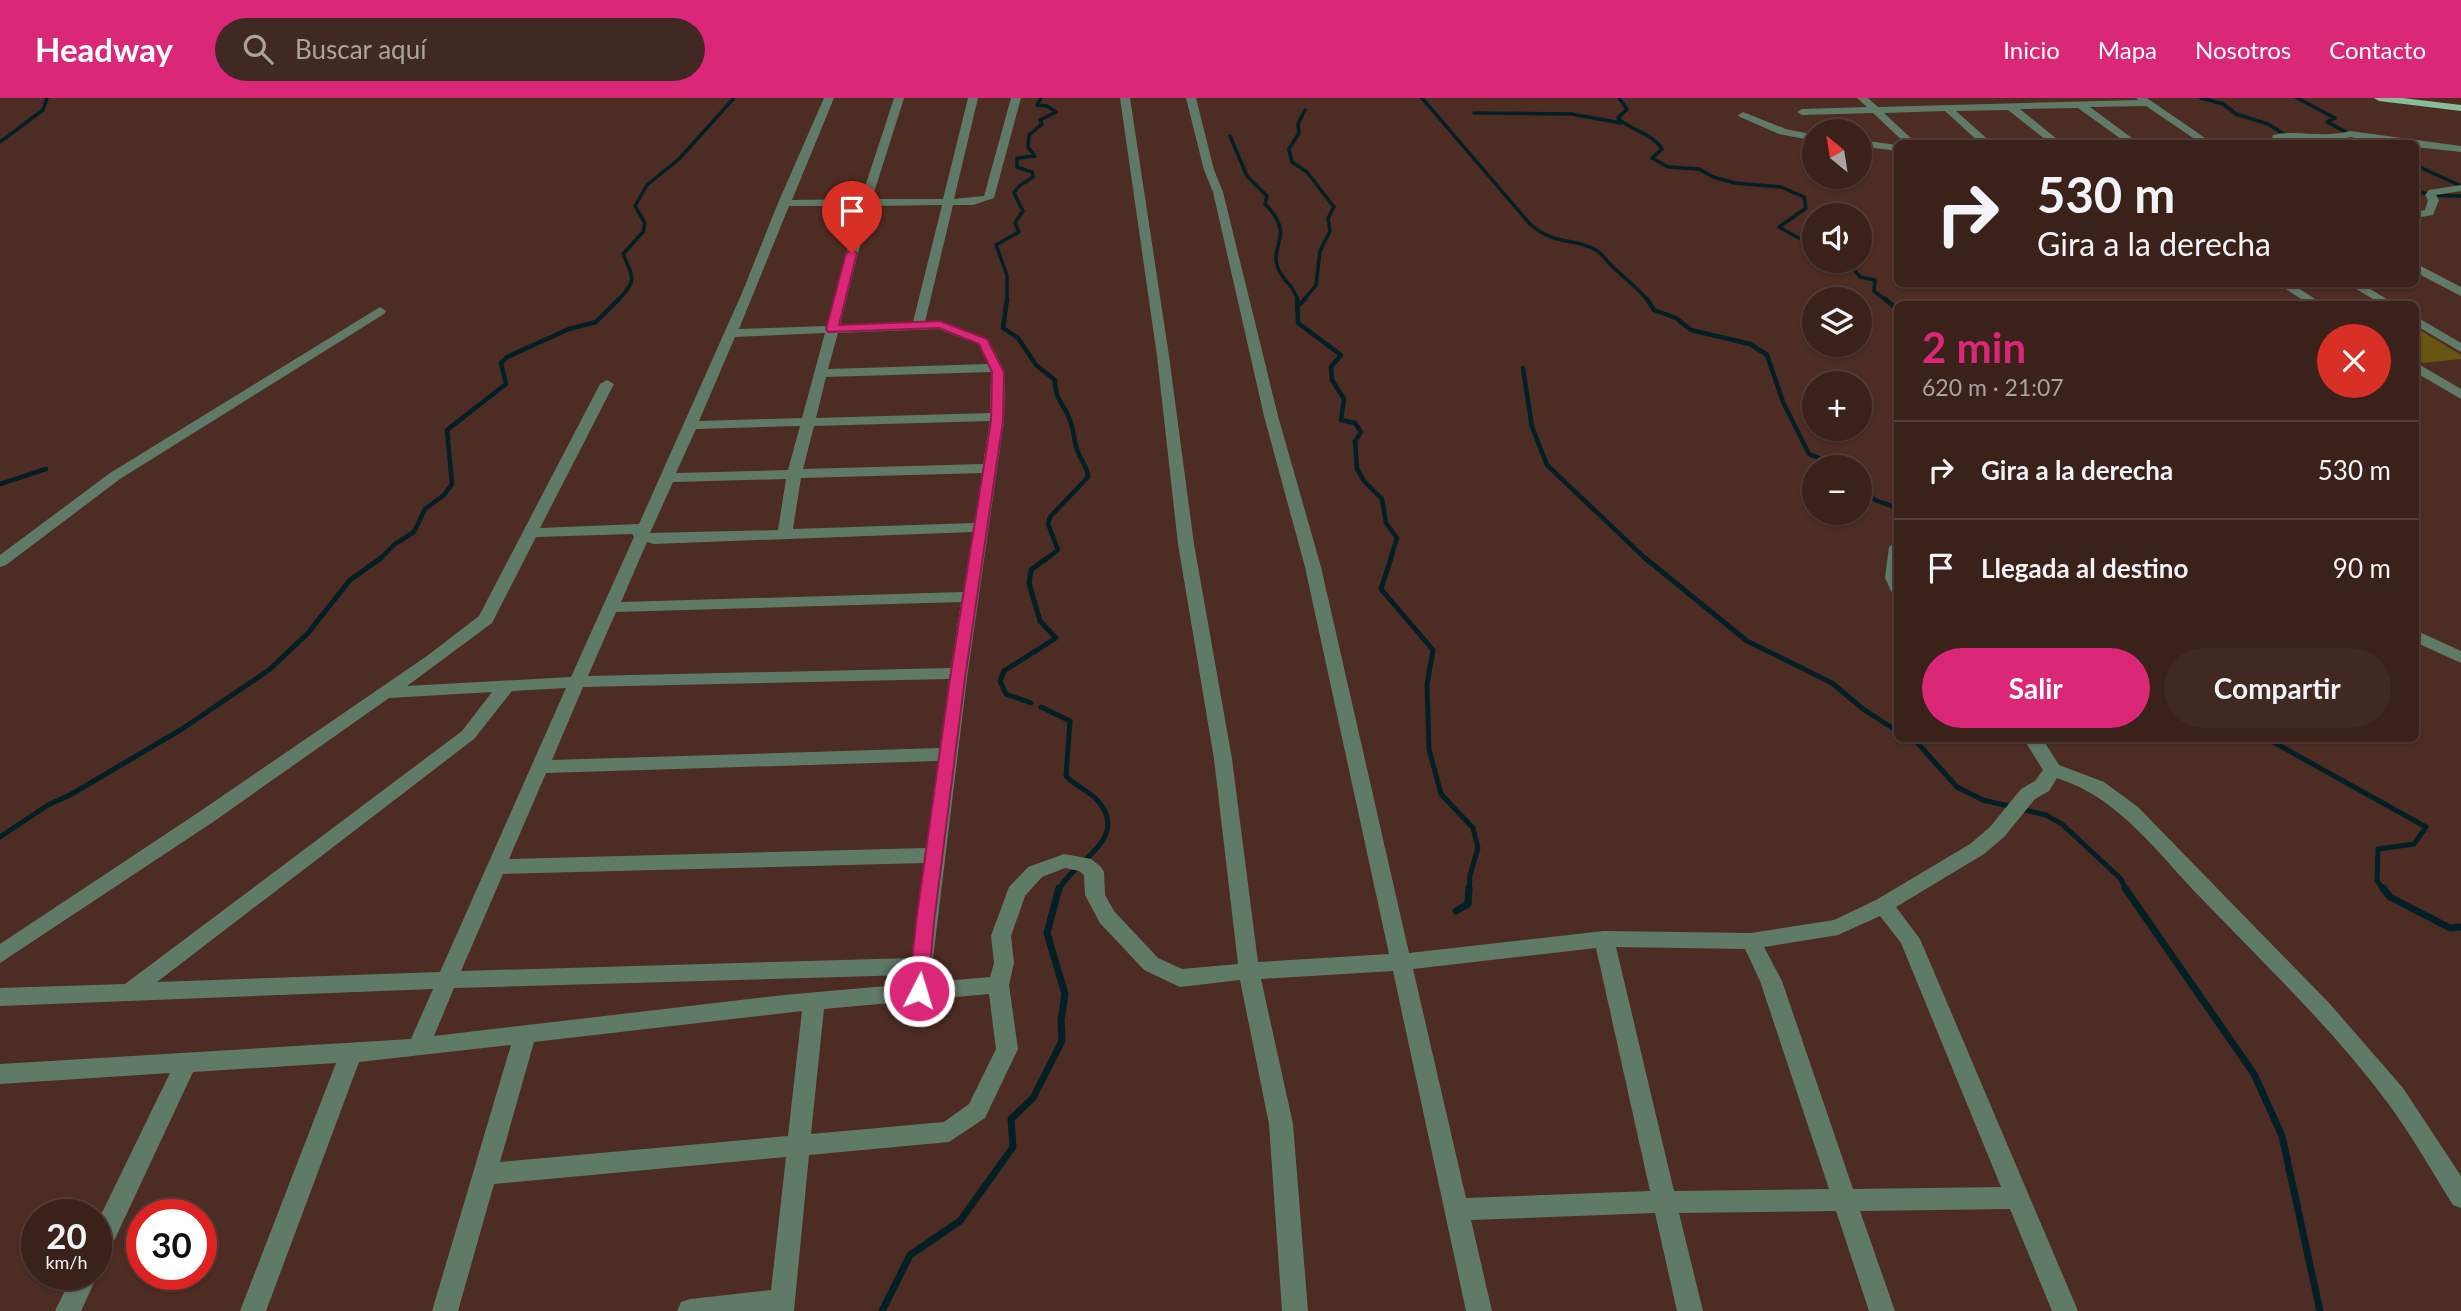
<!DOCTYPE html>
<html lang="es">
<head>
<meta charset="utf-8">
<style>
	:root { --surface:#3a211a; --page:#412923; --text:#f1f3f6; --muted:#aba3a2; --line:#543e39; --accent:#db2777 }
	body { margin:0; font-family:Lato,sans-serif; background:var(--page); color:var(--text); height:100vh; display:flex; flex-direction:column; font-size:26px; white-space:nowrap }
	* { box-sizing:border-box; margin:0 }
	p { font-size:23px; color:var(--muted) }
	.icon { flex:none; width:38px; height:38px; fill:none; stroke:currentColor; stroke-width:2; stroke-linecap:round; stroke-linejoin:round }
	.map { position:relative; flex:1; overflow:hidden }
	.sheet { position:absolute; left:1894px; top:203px; width:525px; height:441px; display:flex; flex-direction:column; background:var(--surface); border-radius:10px; box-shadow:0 2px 5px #0004,0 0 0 2px var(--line) }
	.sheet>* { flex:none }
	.hud { position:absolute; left:1894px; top:42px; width:525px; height:147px; border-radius:10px; box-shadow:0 2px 5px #0004,0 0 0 2px var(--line); background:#3a211a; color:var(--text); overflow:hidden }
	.needle { width:46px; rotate:330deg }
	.fabs { position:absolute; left:1802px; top:21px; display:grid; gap:14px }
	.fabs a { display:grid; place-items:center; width:70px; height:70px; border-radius:50%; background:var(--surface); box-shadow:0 2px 5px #0004,0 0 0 2px var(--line); font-size:35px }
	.speed { position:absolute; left:21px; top:1101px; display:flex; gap:14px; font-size:35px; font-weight:700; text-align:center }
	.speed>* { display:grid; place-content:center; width:91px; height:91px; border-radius:50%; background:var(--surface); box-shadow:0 2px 5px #0004,0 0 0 2px var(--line); line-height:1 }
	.speed small { font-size:18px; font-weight:400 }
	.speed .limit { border:10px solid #d22; background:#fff; color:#111 }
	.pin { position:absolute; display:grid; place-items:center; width:60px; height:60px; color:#fff; margin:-72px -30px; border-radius:50% 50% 50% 0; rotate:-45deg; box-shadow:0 0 7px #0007 }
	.pin .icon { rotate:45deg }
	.me { position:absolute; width:77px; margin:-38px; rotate:5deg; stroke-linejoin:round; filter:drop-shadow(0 0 5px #0008) }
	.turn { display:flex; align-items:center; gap:24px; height:147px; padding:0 28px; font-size:32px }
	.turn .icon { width:91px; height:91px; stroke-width:2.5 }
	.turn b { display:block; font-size:49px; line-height:60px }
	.round { display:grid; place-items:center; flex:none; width:74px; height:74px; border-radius:37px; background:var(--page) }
	.overview { display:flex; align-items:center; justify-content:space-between; height:119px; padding:0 28px }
	h1 { font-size:42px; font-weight:700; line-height:52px; color:var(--accent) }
	.primary-button { display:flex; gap:14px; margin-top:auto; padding:14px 28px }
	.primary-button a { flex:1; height:80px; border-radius:42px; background:var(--accent); color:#fff; font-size:28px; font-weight:700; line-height:80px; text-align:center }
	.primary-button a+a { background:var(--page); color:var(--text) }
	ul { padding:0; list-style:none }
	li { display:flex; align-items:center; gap:21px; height:98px; padding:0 28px; border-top:2px solid var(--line) }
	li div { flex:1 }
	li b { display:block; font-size:26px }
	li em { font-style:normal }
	header { display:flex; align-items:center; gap:42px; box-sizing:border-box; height:98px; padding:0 35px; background:var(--accent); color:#fff }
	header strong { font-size:33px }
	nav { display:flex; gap:38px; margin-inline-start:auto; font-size:24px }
	.search { width:490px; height:63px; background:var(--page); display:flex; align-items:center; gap:18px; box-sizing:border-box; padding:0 24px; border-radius:38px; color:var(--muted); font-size:26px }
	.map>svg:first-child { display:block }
	.green { fill:#665610 }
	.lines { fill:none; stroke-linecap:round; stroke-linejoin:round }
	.stream-far3 { stroke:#021f25; stroke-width:3.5 }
	.stream-far2 { stroke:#021f25; stroke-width:4.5 }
	.stream-far1 { stroke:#021f25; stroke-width:5 }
	.stream { stroke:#021f25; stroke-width:7 }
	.minor { fill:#607a68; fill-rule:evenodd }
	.major { fill:#87bd99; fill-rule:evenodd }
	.route { fill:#db2777; stroke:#8e194d; stroke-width:2 }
</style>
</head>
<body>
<header>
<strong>Headway</strong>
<div class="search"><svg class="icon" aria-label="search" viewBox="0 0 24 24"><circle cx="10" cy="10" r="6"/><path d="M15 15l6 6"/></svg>Buscar aquí</div>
<nav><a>Inicio</a><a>Mapa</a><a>Nosotros</a><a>Contacto</a></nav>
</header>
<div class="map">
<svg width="2461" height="1213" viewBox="0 0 2461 1213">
	<rect width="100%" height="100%" fill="#4d2c23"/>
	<polygon class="green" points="2415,229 2461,257 2461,261 2423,265 2415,260"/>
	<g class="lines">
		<g class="stream-far3">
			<path d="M1422 0 1530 126C1557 149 1570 138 1596 152 1601 155 1605 160 1608 164 1620 177 1639 190 1648 203"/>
			<path d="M1619 0 1627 11 1618 20C1631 33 1651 34 1662 51L1652 60 1668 69 1699 71 1713 79 1735 85 1781 89 1804 99 1806 110 1779 129 1815 149"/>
			<polyline points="2201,0 2223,6 2236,16 2268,26 2299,46"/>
			<polyline points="2297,0 2335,20 2327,24 2350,36"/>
			<polyline points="1474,15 1571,16 1621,25"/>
			<path d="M1230 38 1247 78 1267 98 1265 106C1299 140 1264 148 1281 176 1288 188 1292 185 1298 203"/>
			<polyline points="0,44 43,12 47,0"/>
			<polyline points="2415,67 2461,88"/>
			<polyline points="2415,92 2430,97 2461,98"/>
			<polyline points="1847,163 1860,179 1875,182 1874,193 1887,203"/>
			<path d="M617 203C637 183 634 181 623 156L643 134 645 125 635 108 647 87 679 61 734 0"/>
			<polyline points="1007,203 1007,177 996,147 1019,134 1015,125 1023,113 1014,95 1019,88 1033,79 1032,74 1017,69 1017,60 1035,58 1028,49 1029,37 1042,26 1040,22 1056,14 1047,8 1037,7 1041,0"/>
			<polyline points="1303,203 1316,187 1320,153 1330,133 1328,120 1334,109 1307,74 1292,64 1289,51 1299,35 1298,26 1305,12"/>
		</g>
		<g class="stream-far2">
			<path d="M1007 201 1003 230 1018 240 1036 267 1055 282C1054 300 1064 306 1070 322 1074 332 1074 345 1078 354 1081 363 1088 369 1088 379L1050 419 1048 426 1058 452 1045 462"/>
			<polyline points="1297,201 1298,225 1341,257 1331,269 1332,282 1344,301 1341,322 1355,325 1361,334 1355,343 1357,371 1364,383 1382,401 1386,425 1397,440 1390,462"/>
			<polyline points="1647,201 1654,212 1676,220 1691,232 1750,246 1767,257 1783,304 1809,356 1840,369"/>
			<polyline points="1885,201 1897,211"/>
			<polyline points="1299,207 1305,201"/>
			<polyline points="1523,270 1532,329 1547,367 1647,462"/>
			<polyline points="1860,382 1867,386 1864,391 1875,402 1897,410"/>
			<polyline points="0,386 46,371"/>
			<polyline points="379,462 395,446 414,434 425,411 444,397 452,386 447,332 506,286 501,265 507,259 569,231 596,224 619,201"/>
		</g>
		<g class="stream-far1">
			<polyline points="1391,460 1381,491 1433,552 1427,586 1429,651 1441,696 1473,730 1478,750 1470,777 1469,792"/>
			<polyline points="1645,460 1747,543 1832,585 1863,611 1897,633"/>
			<polyline points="1031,605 1006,596 1000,583 1004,573 1056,540 1040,523 1029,485 1031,472 1047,460"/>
			<path d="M1041 609 1070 623 1066 678C1075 688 1088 692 1097 702 1133 741 1071 764 1059 792"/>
			<polyline points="1913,640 1957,689 1983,702 2046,717 2062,726 2121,781 2126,792"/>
			<polyline points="2266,640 2426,729 2414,746 2378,751 2377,783 2384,792"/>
			<polyline points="0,739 48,707 70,697 182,631 269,572 308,535 350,482 381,460"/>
		</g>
		<g class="stream">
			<polyline points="2125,790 2254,976 2282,1038 2320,1213"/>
			<polyline points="2383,790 2390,799 2450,830 2461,829"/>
			<polyline points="1456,813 1468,806 1469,790"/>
			<polyline points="882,1213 910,1157 960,1123 1013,1049 1011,1021 1033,1000 1062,943 1061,922 1065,896 1047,835 1059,790"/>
		</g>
		<g class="minor">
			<path d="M824 0H834L792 102 861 101 894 0H904L872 101H943L968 0H978L954 101 984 98 1011 0H1021L994 100 973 107H953L925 224H944L988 241 1005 274 1004 323 967 580 931 877 927 883 921 885 990 879 994 865 991 838 1009 789 1028 769 1064 756 1091 761 1101 769 1104 774 1105 797 1114 813 1158 860 1182 871 1238 866 1214 661 1178 446 1157 258 1120 0H1130L1169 258 1194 446 1232 661 1258 864 1389 856 1305 469 1264 318 1213 94 1204 72 1186 0H1196L1214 72 1223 94 1278 318 1321 469 1409 855 1604 833 1751 835 1834 822 1876 802 1970 746 1990 729 2021 691 2035 683 2043 672 2023 640H2042L2059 667 2104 684 2138 709 2330 906 2403 990 2461 1078V1110L2453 1107C2431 1072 2411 1036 2387 1004 2332 930 2265 867 2201 800 2157 755 2120 700 2057 680L2049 693 2035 701 2004 739 1984 756 1896 809 1920 841 2078 1213H2052L2010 1111 1860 1113 1895 1213H1869L1836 1113 1679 1115 1703 1213H1677L1655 1115 1471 1122 1492 1213H1466L1393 873 1261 881 1293 1026 1308 1213H1282L1269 1026 1240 882 1180 889 1144 872 1100 825 1085 797 1084 777 1079 773 1065 770 1042 779 1025 798 1011 838 1014 865 1009 887 1018 951 985 1020 949 1044 809 1057 794 1213H677L681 1204 690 1201 771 1192 786 1059 494 1086 458 1213H432L511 947 359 964 266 1213H240L336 965 193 974 105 1162 96 1166V1127L170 975 0 986V966L411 941 433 891 0 908V890L125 886 462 633 492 594 389 600 213 724 0 865V846L199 714 427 558 479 518 600 286 607 282 614 286 540 430 639 426 742 195 778 105ZM942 107 913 224 840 227 870 108ZM789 108H859L827 228 739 231ZM938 231 978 246 988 266 828 271 838 235ZM825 235 802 320 699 323 735 239ZM991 274 990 315 816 320 826 279ZM990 323 983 366 803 371 814 328ZM800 328 788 372 676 375 696 331ZM982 375 974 425 793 431 801 380ZM786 381 778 432 650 435 673 384ZM973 434 963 494 621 504 647 444 654 446ZM632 436 634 439 571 579 407 588 492 525 536 439ZM961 504 951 570 588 578 616 514ZM949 581 940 650 552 662 583 589ZM566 590 440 874 157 884 474 641 512 593ZM938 663 927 750 509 761 546 675ZM925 765 912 860 461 873 503 776ZM1880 818 1901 845 2001 1089 1853 1091 1782 883 1764 849 1838 837ZM1616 849 1745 851 1760 883 1829 1091 1674 1093ZM1596 850 1650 1093 1466 1100 1413 871ZM909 877 913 883 920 885 784 897 434 938 454 890ZM989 896 996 951 969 1006 944 1024 811 1036 824 911ZM802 913 788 1038 500 1064 534 944Z"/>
			<polygon points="1857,0 1868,0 1878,9 2138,2 2136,0 2147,0 2214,46 2202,46 2146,8 2090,9 2140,46 2128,46 2078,10 2020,11 2063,46 2051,46 2008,12 1956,13 1993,46 1981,46 1945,13 1884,15 1917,46 1906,46 1873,15 1802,17 1797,14 1802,11 1867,9"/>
			<polygon points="1743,14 1786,31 1815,37 1815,43 1779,36 1740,19 1738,17"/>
			<path d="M2350 33 2461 48V54L2415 49V46H2391L2350 39 2334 44 2288 40 2281 41 2280 46H2270L2273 37C2300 31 2322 41 2350 33Z"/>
			<polygon points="1860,42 1897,47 1897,53 1860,48"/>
			<polygon points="2461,87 2461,93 2436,97 2439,102 2433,117 2415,120 2415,114 2425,112 2428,102 2425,97 2429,92"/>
			<polygon points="2415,165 2461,189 2461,198 2415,174"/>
			<polygon points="2278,186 2292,186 2323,206 2309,206"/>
			<polygon points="2348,186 2362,186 2395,206 2381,206"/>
			<polygon points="380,209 386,213 384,216 120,381 6,467 0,469 0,457 110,375"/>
			<polygon points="2415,218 2461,245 2461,254 2415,227"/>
			<polygon points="2415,264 2461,291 2461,301 2415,274"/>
			<polygon points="1897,444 1897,495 1891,493 1885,480 1889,449"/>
			<polygon points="2415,532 2461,553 2461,565 2415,544"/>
			<polygon points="96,1171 98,1176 81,1213 55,1213 73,1176 96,1176"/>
		</g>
		<polygon class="major" points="2374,0 2403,0 2461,7 2461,13 2379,3"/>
	</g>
	<polygon class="route" points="852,152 857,155 839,227 940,223 987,241 1004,274 1003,323 965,580 934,824 928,893 926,899 919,901 912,899 909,893 916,824 950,580 991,323 992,274 979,246 939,230 828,234 826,231 846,155"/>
</svg>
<div class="fabs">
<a><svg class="needle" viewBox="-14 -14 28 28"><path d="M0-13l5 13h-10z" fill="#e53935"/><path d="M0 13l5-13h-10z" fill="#aba3a2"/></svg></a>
<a><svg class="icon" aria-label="sound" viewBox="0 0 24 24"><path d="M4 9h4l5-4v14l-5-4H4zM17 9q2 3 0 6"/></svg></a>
<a><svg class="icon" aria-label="layers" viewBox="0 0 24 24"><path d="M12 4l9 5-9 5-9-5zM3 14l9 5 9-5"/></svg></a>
<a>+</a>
<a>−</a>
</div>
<div class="speed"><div>20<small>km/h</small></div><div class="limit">30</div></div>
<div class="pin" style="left:852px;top:155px;background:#d93025"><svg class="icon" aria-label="arrive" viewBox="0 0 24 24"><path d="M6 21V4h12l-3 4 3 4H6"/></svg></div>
<svg class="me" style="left:919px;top:893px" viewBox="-20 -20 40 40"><circle r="17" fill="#db2777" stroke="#fff" stroke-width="3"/><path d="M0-11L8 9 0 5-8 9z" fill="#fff"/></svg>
<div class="hud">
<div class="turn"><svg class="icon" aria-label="right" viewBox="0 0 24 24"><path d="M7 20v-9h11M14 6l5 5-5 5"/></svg><div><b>530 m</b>Gira a la derecha</div></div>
</div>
<section class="sheet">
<div class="overview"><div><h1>2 min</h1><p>620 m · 21:07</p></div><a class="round" style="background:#d93025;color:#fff"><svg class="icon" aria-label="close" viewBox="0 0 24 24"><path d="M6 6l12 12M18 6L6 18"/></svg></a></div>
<ul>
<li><svg class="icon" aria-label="right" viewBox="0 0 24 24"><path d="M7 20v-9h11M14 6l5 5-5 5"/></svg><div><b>Gira a la derecha</b></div><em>530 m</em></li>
<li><svg class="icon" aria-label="arrive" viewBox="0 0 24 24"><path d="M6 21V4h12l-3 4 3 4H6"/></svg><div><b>Llegada al destino</b></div><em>90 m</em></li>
</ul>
<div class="primary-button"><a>Salir</a><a>Compartir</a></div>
</section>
</div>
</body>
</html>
